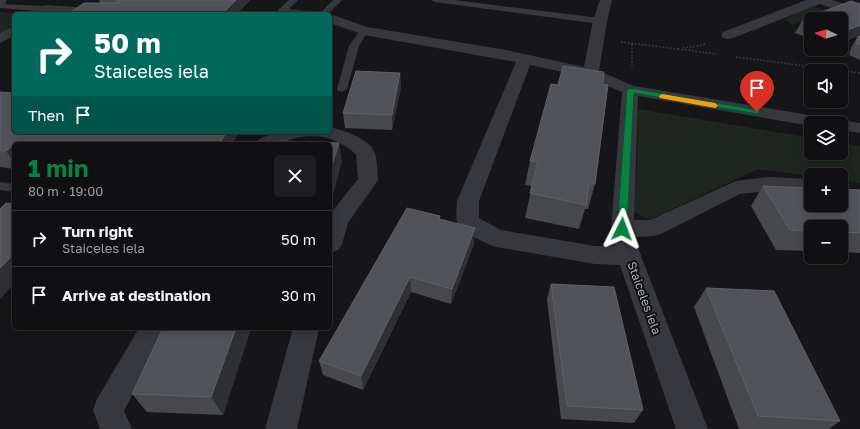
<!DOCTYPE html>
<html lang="en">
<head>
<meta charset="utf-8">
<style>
	:root { --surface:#101012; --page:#1e1e20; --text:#f1f3f6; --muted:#9c9d9f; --line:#303032; --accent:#0b8043 }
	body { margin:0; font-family:"Golos Text",sans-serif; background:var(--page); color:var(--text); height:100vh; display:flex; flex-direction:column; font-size:15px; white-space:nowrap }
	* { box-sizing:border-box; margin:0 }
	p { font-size:13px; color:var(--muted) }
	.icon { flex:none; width:22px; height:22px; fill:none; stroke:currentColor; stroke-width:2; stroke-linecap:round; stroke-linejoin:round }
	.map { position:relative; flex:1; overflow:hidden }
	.details { position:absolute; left:12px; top:142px; width:320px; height:188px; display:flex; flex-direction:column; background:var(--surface); border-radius:6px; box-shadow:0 2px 10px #0003,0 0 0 1px var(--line) }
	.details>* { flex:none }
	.guide { position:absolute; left:12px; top:12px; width:320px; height:122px; border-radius:6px; box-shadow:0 2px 10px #0003,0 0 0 1px var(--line); background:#00695c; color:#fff; overflow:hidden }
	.needle { width:26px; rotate:275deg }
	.fabs { position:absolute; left:804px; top:12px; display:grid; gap:8px }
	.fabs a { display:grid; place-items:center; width:44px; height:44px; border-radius:6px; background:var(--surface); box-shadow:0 2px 10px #0003,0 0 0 1px var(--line); font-size:20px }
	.pin { position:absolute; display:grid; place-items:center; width:34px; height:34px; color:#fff; margin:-41px -17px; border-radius:50% 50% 50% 0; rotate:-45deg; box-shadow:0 0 4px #0007 }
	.pin .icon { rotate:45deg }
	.me { position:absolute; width:44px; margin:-22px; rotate:3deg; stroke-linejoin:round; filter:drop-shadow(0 0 3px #0008) }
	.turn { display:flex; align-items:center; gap:14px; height:84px; padding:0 16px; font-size:18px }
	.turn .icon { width:52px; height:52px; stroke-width:2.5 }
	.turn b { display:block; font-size:28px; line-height:34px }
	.then { display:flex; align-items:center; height:38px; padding:0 16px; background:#0003; gap:8px; font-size:15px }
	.round { display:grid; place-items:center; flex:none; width:42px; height:42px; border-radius:6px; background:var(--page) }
	.overview { display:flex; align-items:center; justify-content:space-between; height:68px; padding:0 16px }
	h1 { font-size:24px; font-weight:700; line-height:30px; color:var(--accent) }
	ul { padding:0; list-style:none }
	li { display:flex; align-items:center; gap:12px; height:56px; padding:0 16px; border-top:1px solid var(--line) }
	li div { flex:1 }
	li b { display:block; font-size:15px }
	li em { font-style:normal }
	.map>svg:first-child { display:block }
	.green { fill:#1e261f }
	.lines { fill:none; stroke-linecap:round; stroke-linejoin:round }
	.path { stroke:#3d3f44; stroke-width:1.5; stroke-dasharray:1.5 2; stroke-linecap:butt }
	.service { fill:#37383d; fill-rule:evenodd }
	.minor { fill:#37383d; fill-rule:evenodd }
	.wall { fill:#47494d }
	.shaded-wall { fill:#2f3033 }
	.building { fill:#525359; stroke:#5f6168 }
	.route { fill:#0b8043; stroke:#07532c }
	.slow { fill:#f59e0b }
	.labels { text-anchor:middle; stroke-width:4; stroke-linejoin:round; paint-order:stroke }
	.street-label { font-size:12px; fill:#a8adb8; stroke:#111113 }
</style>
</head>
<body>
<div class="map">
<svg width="860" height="429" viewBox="0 0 860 429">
	<rect width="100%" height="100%" fill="#161618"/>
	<g class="green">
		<polygon points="813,7 828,10 841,19 820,13 794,25 785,20 797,13"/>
		<polygon points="0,12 26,13 26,14 14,14 14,25 0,33"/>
		<polygon points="638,109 811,138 811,153 841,153 841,143 860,146 860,183 841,180 841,175 811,176 758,169 651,219 642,217 634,211 637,165"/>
	</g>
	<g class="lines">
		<g class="path">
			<polyline points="621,42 678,49"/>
			<polyline points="632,44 632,66"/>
			<polyline points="683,48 699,46 707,43"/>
			<polyline points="678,49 717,54"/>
			<polyline points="736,57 860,73"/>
		</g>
		<g class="service">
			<polygon points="289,0 298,0 289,9 308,11 312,14 279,13 278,11 279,9"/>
			<polygon points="333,0 342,0 328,14 319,14"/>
			<polygon points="431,0 454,0 600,18 604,21 600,24 435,2"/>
			<polygon points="0,4 47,6 51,9 47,12 0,8"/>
			<polygon points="364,28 368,31 359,46 347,89 342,92 338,91 337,89 349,46 361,29"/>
			<polygon points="0,182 14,184 14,192 0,190"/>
		</g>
		<g class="minor">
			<polygon points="0,0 7,0 5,4 0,5"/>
			<path d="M600 0H612L607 21 599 71 634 86 827 118 833 119 835 121 841 120 860 123V133L841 130V123H811V126L638 96 634 220H650L736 181 769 177 811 179V193L769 191 740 194 661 234 653 236 635 237 641 256 708 429H676L620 265 595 264 496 247C487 244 461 232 458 224 455 218 457 208 457 201L516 62 364 35 330 23V14L367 27 506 50 584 67 593 21ZM530 65 586 77 622 92 611 229 615 246H595L501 230 479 218V201Z"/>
			<polygon points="806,0 833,0 860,10 860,18 820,4 733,38 728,39 723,38 721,35 723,32"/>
			<polygon points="47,5 116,10 121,11 123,14 62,14 42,12 40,9 42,6"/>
			<polygon points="14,26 14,36 0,43 0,33"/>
			<path d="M330 127C343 130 368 138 374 151 378 159 377 171 378 180L348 223 342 244 338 250 330 253V214L358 179 356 154C337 138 320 133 295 138 289 140 283 143 277 144 270 145 263 144 256 144L258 140 274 132H330Z"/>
			<polygon points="139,328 166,328 124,411 132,429 100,429 93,410 97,399"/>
			<polygon points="293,328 319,328 297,429 265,429"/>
		</g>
	</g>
	<g class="wall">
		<polygon points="99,0 250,0 237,14 68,14 100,3"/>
		<polygon points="860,4 860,35 841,43 841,19 811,19 811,39 795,33 803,19"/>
		<polygon points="858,36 860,37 860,60 849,55 851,48"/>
		<polygon points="400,73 401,87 392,130 345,128 343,113"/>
		<polygon points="603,84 595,184 588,209 585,209 579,229 525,218 532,186 525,185 530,161 558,85"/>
		<polygon points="0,92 14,132 240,132 234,140 14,144 14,169 0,167"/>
		<polygon points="763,186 860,190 860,253 841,252 841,227 811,227 811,251 776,250 751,206"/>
		<polygon points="440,220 474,244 451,304 411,292 363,390 323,375 319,361"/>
		<polygon points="551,284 643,410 634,423 561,419 547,299"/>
		<polygon points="706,288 840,421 829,429 739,429 694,307"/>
		<polygon points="251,328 223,415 147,412 132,394"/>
	</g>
	<g class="shaded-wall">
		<polygon points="236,0 250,0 237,14 222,14"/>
		<polygon points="860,25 860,35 841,43 841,33"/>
		<polygon points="400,73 401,87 392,130 392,115"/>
		<polygon points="226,132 240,132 234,140 236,144 219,144"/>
		<polygon points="339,143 342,162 330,206 330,172"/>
		<polygon points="14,145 14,162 6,151"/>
		<polygon points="475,228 474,244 451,304 452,289"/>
		<polygon points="14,254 14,284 0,299 0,268"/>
		<polygon points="410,277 411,292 363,390 361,376"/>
		<polygon points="236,328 251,328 223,415 211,397"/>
	</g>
	<g class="building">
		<polygon points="117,0 236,0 222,14 68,14 84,3 119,3"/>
		<polygon points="851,1 860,4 860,25 841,33 841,19 811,19 811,23 803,19"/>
		<polygon points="259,12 289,14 256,14"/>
		<polygon points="858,36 860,37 860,45 856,43"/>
		<polygon points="563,66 604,72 603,84 608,85 595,184 589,184 586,205 530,193 538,162 530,161 551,84 558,85"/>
		<polygon points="356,71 400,73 392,115 343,113"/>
		<polygon points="0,92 14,93 14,132 227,132 219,144 14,144 14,145 6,151 0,151"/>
		<polygon points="281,141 339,143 330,172 330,144 280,144"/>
		<polygon points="763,186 811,188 811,205 841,205 841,189 860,190 860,233 841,232 841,227 811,227 811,231 790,230"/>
		<polygon points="6,203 14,204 14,254 0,268 0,209"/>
		<polygon points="407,208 440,216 439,219 475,228 452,289 410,277 361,376 319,361"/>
		<polygon points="551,284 614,287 643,410 567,406"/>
		<polygon points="706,288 774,291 840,421 758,416"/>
		<polygon points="163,328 236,328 211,397 132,394"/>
	</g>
	<polygon class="route" points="630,88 757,110 761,112 757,114 634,93 627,229 622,233 617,229 627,90"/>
	<polygon class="slow" points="662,94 715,103 718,106 715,108 660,98 659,96"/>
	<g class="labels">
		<g class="street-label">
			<text transform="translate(644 298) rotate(70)" y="4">Staiceles iela</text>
		</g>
	</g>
</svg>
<div class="fabs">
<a><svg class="needle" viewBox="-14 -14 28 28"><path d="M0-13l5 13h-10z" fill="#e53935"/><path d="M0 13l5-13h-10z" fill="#9c9d9f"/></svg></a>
<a><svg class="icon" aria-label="sound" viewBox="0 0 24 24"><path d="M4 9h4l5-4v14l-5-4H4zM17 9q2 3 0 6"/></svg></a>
<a><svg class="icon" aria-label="layers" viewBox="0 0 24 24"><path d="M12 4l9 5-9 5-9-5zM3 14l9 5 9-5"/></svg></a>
<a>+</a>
<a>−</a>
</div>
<div class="pin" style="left:757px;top:112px;background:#d93025"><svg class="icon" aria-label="arrive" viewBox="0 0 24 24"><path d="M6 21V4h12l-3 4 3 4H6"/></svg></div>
<svg class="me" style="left:622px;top:229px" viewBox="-20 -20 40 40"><path d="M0-17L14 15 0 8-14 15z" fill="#0b8043" stroke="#fff" stroke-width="4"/></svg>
<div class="guide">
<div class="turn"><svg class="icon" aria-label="right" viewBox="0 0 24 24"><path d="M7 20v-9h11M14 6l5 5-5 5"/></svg><div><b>50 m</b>Staiceles iela</div></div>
<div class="then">Then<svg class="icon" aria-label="arrive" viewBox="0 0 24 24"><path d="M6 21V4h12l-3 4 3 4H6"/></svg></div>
</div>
<section class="details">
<div class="overview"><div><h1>1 min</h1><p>80 m · 19:00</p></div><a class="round"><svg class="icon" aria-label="close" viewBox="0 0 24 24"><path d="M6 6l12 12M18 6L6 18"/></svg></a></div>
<ul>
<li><svg class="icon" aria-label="right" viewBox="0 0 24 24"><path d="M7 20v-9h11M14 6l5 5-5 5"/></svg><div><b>Turn right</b><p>Staiceles iela</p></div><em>50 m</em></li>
<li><svg class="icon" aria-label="arrive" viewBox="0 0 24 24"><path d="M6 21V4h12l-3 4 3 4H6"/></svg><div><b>Arrive at destination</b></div><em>30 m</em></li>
</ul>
</section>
</div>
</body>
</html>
